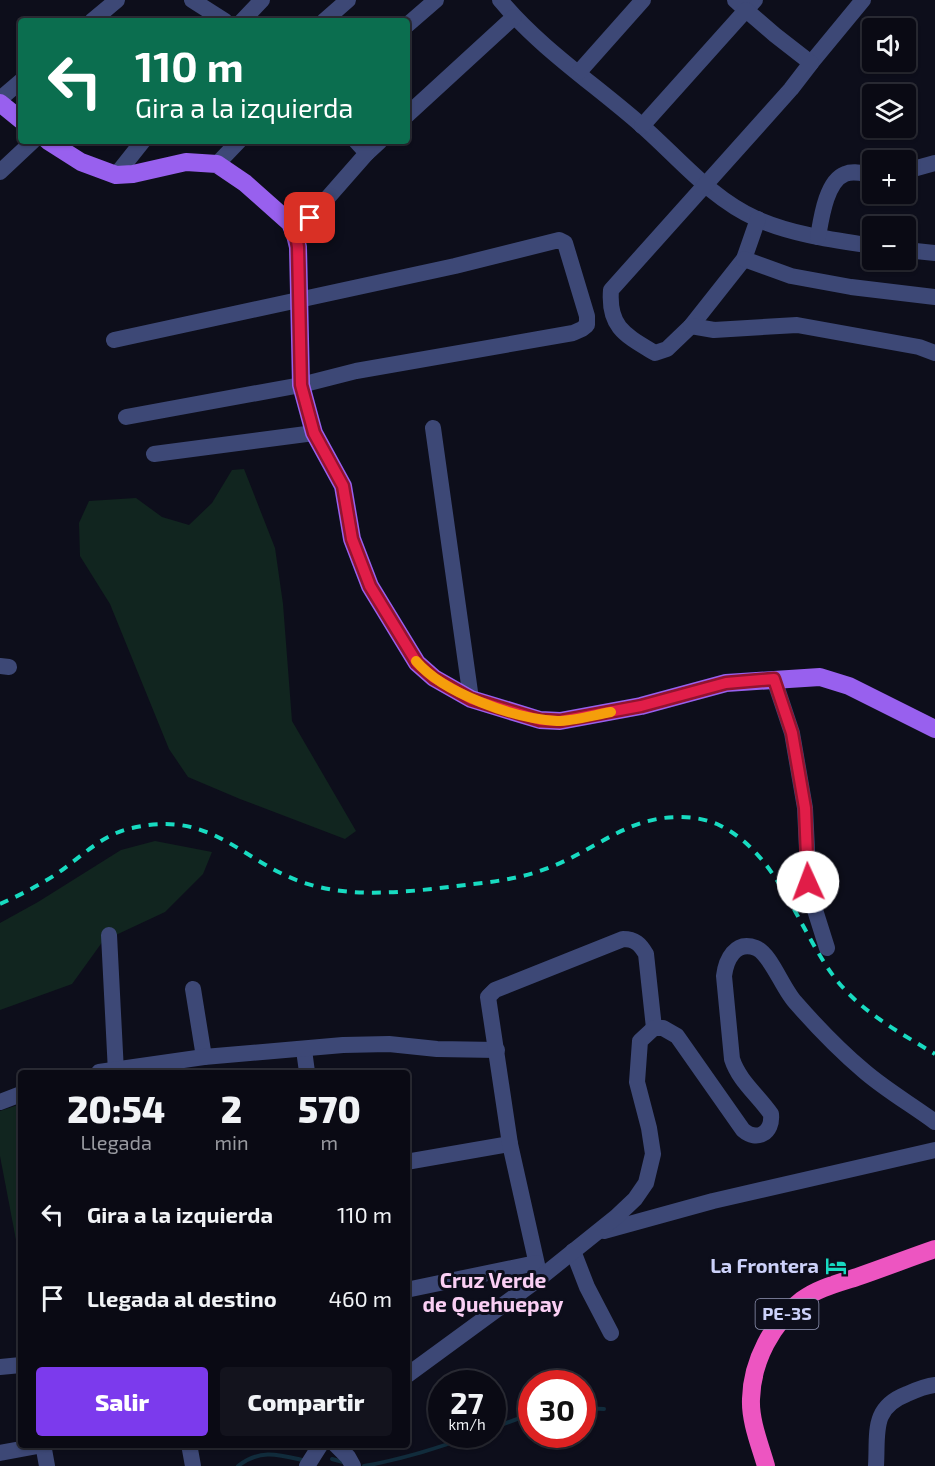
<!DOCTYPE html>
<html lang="es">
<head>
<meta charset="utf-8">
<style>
	:root { --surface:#0a0a14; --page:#13131d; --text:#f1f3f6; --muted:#999aa0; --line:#2a2b34; --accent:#7c3aed }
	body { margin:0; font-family:"Exo 2",sans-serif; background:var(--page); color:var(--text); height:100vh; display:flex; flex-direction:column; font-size:22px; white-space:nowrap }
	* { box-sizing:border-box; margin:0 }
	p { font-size:20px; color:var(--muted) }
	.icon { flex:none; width:33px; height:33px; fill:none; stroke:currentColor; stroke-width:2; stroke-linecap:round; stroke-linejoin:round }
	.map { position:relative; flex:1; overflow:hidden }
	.panel { position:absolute; left:18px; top:1070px; width:392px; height:378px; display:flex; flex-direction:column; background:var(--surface); border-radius:6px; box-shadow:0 2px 4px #0004,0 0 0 2px var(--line) }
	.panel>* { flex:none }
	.hud { position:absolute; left:18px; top:18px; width:392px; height:126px; border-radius:6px; box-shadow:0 2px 4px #0004,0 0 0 2px var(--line); background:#0b6e4f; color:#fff; overflow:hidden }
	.controls { position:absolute; left:862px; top:18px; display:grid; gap:12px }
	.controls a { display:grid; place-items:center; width:54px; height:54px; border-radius:6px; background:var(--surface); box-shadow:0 2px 4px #0004,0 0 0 2px var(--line); font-size:30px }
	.speed { position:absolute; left:428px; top:1370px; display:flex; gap:12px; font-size:30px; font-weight:700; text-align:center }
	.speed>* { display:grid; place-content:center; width:78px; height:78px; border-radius:50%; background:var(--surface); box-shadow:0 2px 4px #0004,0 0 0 2px var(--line); line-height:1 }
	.speed small { font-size:15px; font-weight:400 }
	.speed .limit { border:9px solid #d22; background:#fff; color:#111 }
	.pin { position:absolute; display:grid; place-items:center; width:51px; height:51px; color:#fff; margin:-26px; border-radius:12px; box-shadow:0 3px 9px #0006 }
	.me { position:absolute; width:66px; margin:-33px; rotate:358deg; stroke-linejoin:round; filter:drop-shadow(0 0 4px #0008) }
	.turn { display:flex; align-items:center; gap:21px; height:126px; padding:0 18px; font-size:27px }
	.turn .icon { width:78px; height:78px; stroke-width:2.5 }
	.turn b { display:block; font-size:42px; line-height:51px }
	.eta { display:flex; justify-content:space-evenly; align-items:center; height:102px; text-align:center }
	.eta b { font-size:36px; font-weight:800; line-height:42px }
	.button { display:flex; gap:12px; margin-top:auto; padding:12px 18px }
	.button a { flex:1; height:69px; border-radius:6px; background:var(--accent); color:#fff; font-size:24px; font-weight:800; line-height:69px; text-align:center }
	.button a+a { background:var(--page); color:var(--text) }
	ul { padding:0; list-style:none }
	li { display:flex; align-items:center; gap:18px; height:84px; padding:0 18px }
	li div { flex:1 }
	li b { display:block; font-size:22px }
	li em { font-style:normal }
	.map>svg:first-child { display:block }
	.green { fill:#11251f }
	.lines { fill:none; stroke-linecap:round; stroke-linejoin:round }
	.stream { stroke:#112c3c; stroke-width:4 }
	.minor { stroke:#3d4876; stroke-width:16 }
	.major { stroke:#9860ee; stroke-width:18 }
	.highway { stroke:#ed55c1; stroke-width:18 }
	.rail { stroke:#18dbc1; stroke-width:4; stroke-dasharray:9 8; stroke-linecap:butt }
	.route-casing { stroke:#92132f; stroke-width:15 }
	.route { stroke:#e11d48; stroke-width:10 }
	.slow { stroke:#f59e0b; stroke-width:10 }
	.labels { text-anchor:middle; stroke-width:6; stroke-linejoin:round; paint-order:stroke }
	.shield { fill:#0d0e1b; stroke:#9397b7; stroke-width:1.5 }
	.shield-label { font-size:18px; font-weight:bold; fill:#cdd2fa }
	.poi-label { font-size:20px; font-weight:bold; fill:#cdd2fa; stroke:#0d0e1b; text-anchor:end }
	.neighbourhood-label { font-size:21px; font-weight:bold; fill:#facff4; stroke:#0d0e1b }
</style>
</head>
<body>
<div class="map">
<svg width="935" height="1466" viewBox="0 0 935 1466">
	<rect width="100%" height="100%" fill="#0d0e1b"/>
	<g class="green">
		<polygon points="244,469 275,548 283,604 292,721 356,831 345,839 240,799 188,777 169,749 110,604 80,556 79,523 89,501 136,498 162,517 189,525 212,503 232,470"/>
		<polygon points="155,841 212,852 203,874 165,912 103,941 72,984 0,1010 0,923 38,902 121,850"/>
		<polygon points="21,1104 21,1266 0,1156 0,1111"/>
	</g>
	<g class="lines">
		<g class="stream">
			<polyline points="582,1408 604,1409"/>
			<polyline points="492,1428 531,1414"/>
			<polyline points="332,1459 343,1462"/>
			<path d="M238 1466C260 1449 277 1454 302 1460"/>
			<path d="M364 1466C403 1459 439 1448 476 1434"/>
		</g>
		<g class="minor">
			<polyline points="192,0 225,21"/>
			<path d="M500 0C540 48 593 83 640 124 678 157 710 198 757 219 794 235 834 240 873 246"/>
			<polyline points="735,0 746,10 755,0"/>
			<polyline points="92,21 117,0"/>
			<polyline points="242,21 262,0"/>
			<polyline points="324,21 348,0"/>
			<polyline points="406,26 436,0"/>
			<polyline points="811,63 863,0"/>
			<polyline points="579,72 643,0"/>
			<polyline points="0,99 21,81"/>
			<polyline points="406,116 514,17"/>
			<path d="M642 126 746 10 775 35 811 63 791 89 611 290C608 327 625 335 655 353L667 349 691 326 744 259 758 219"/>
			<polyline points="356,141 367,153 380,141"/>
			<polyline points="217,164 239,141"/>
			<polyline points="906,171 935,163"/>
			<polyline points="0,172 33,141"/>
			<polyline points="116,175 143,141"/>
			<polyline points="295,235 367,153"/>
			<path d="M818 237C821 220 826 181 845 174 854 170 864 174 873 175"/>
			<polyline points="906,250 935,253"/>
			<polyline points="744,259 791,276 851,287 935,297"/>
			<polyline points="691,326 714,330 797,325 919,347 935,353"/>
			<polyline points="114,340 455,266 559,240 565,243 587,316 587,325 582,329 573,333 356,371 301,385 126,417"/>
			<polyline points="433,428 471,699"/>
			<polyline points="154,454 314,433"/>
			<polyline points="0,666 9,667"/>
			<polyline points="774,679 792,733 805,808 809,891 827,948"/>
			<polyline points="109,935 116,1072"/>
			<polyline points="193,989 204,1057"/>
			<polyline points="304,1050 307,1072"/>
			<polyline points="99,1072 204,1057 343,1045 389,1044 437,1049 497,1050"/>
			<polyline points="0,1102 21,1094"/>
			<polyline points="406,1162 510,1144"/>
			<polyline points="604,1231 713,1201 935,1150"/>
			<polyline points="573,1251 587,1287 611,1333"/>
			<path d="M540 1278 510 1144 488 997 495 990 623 939C635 939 640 944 646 954L654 1028"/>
			<polyline points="406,1290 536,1263"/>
			<polyline points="0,1367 21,1365"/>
			<path d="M406 1376 540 1278 616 1217 635 1199 646 1183 653 1154 649 1128 637 1082 640 1041 654 1028H663L677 1036 743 1130C757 1142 773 1133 771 1114 758 1095 739 1081 732 1059L724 976C726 960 735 940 756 948 771 954 783 990 796 1003 817 1027 839 1050 864 1071 886 1090 912 1105 935 1122"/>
			<polyline points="43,1444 47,1466"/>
			<polyline points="189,1444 193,1466"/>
			<polyline points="335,1444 348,1457 353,1466"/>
			<polyline points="0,1453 43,1445"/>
			<polyline points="307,1466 321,1444"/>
			<path d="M876 1466C878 1432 871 1408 907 1394 916 1390 925 1386 935 1385"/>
		</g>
		<g class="major">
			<polyline points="0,103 21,120"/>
			<polyline points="48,141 81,162 116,175 133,174 186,162 217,164 245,183 290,223 295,235 298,247 301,385 314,433 343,486 352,539 370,586 417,663 434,678 471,699 540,720 560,721 641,706 726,683 820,677 849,686 935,729"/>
		</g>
		<path class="highway" d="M766 1466C760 1445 750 1421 751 1399 752 1361 772 1323 802 1300 818 1288 839 1283 857 1277 883 1268 909 1258 935 1249"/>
		<path class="rail" d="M0 904C20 895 40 885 58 873 82 856 103 834 132 828 217 808 244 868 315 886 363 899 424 890 473 884 501 881 527 877 553 866 598 848 628 817 679 817 692 817 705 819 717 824 778 852 797 928 835 978 861 1012 899 1032 935 1054"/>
	</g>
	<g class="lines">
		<defs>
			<polyline id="route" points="310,218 296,235 298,247 301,385 314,433 343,486 352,539 370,586 417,663 434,678 471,699 540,720 560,721 641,706 726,683 774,679 792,733 805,808 808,882"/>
		</defs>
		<use href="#route" class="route-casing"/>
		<use href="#route" class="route"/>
		<path class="slow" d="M416 661C443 693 515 719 557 721 574 721 594 715 611 712"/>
	</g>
	<defs>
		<symbol id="hotel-bare" viewBox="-9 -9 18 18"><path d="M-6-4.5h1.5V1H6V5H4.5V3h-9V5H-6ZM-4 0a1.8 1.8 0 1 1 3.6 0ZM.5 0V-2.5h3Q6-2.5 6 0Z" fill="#18dbc1" stroke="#0d0e1b" stroke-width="2.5" paint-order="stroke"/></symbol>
	</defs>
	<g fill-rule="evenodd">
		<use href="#hotel-bare" x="821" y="1251" width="30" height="30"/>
	</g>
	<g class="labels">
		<rect class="shield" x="755.5" y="1299" width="63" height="30" rx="4.5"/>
		<g class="shield-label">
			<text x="787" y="1320">PE-3S</text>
		</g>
		<g class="poi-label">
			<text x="819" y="1273">La Frontera</text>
		</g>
		<g class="neighbourhood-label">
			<text x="493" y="1288">Cruz Verde<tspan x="493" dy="24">de Quehuepay</tspan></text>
		</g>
	</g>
</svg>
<div class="controls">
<a><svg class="icon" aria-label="sound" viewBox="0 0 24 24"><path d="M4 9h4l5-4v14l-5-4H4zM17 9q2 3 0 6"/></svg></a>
<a><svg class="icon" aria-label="layers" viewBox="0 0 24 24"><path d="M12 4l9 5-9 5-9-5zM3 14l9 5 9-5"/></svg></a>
<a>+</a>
<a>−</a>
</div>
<div class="speed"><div>27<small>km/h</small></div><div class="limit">30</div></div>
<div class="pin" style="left:310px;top:218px;background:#d93025"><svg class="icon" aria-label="arrive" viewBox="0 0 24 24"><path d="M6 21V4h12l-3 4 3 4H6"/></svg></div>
<svg class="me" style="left:808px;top:882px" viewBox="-20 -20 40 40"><circle r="19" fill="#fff"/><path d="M0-13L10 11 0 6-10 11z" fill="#e11d48"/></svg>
<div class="hud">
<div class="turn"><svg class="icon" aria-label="left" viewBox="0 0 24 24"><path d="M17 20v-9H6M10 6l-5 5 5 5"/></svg><div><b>110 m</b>Gira a la izquierda</div></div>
</div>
<section class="panel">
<div class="eta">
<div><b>20:54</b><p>Llegada</p></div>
<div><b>2</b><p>min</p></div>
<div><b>570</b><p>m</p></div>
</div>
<ul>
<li><svg class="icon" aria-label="left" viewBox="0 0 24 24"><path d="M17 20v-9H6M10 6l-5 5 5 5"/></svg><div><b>Gira a la izquierda</b></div><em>110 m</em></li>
<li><svg class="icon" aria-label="arrive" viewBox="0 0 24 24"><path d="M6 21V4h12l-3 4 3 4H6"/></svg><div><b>Llegada al destino</b></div><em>460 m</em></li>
</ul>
<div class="button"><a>Salir</a><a>Compartir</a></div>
</section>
</div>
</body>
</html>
